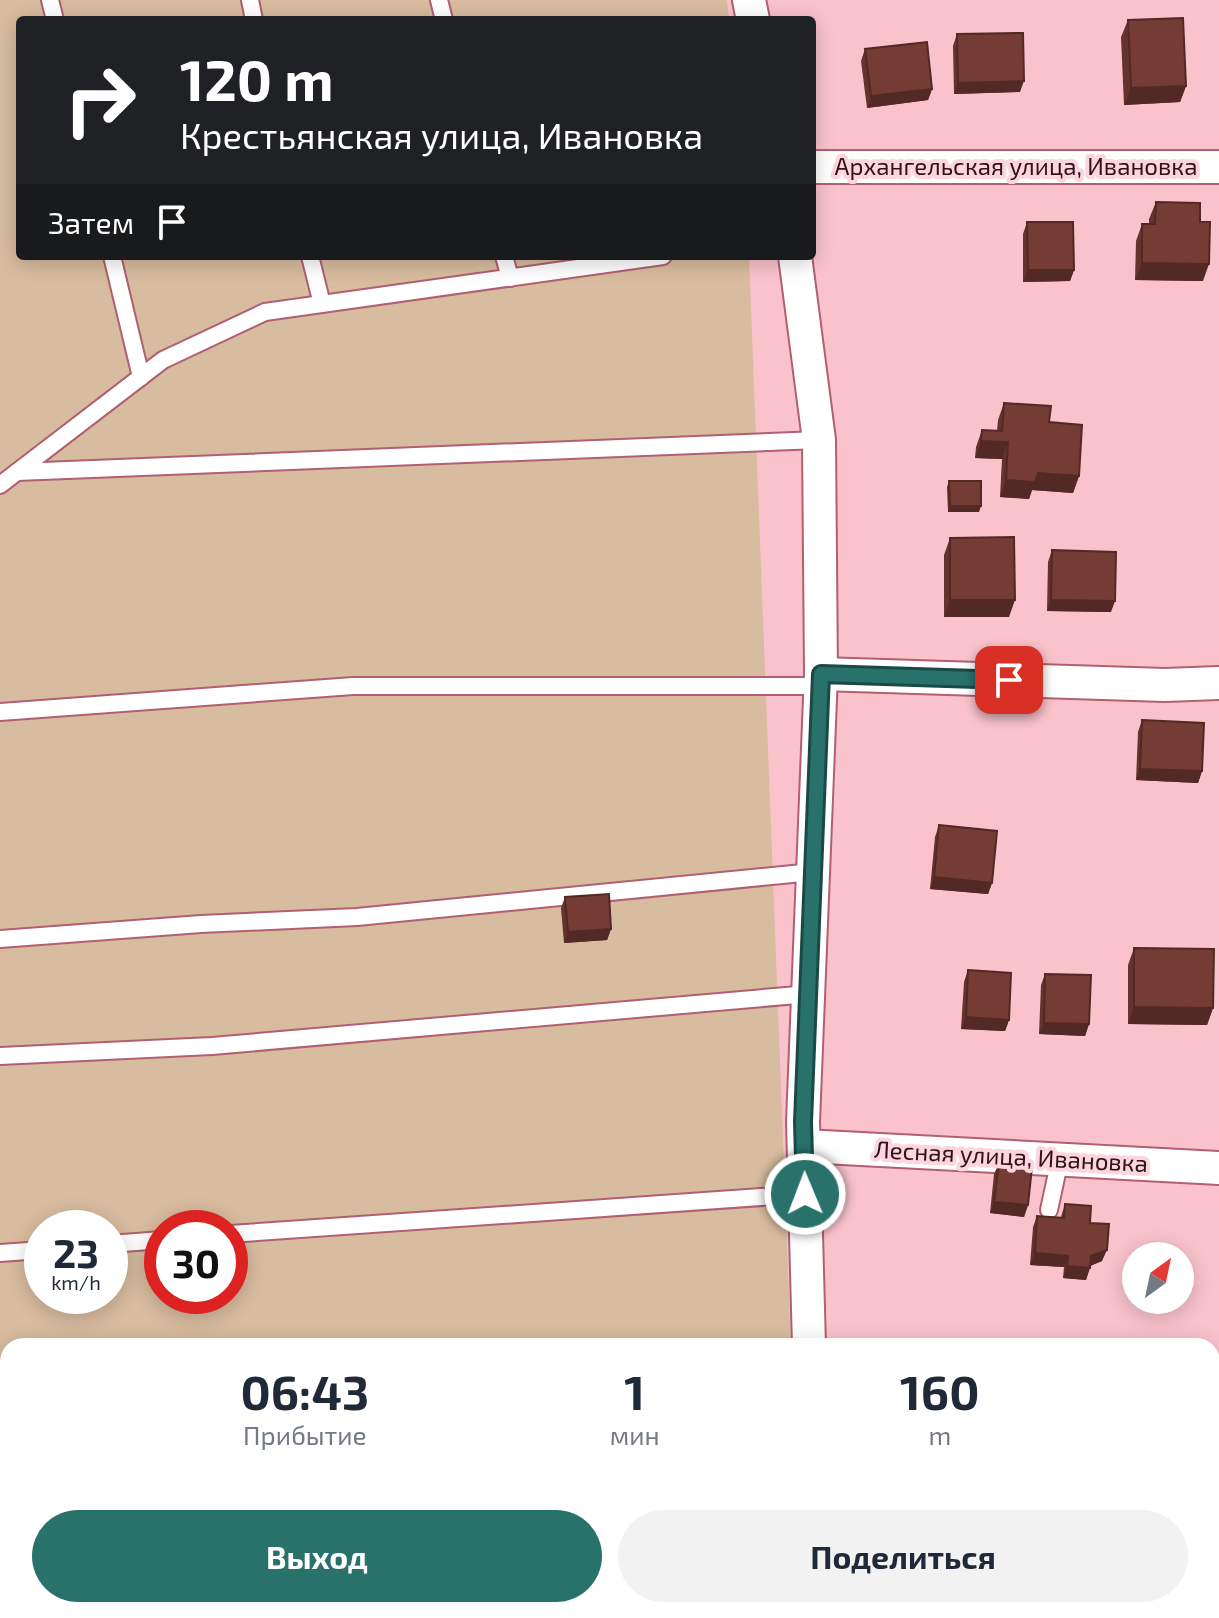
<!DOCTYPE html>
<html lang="ru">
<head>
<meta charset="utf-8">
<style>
	:root { --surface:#fff; --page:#f2f2f3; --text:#1f2937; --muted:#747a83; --accent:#29726c }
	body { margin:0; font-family:"Exo 2",sans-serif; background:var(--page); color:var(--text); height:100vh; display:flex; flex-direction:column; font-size:30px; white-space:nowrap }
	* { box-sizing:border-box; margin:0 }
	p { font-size:26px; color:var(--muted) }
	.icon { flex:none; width:44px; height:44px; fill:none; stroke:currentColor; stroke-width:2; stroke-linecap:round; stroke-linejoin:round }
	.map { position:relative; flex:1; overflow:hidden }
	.panel { position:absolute; left:0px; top:1338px; width:1220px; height:280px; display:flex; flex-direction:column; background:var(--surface); border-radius:24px 24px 0 0; box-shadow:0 4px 20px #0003 }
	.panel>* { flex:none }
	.guide { position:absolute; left:16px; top:16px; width:800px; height:244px; border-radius:8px; box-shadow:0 4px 20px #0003; background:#202124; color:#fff; overflow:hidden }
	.needle { width:52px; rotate:33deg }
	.controls { position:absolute; left:1122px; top:1242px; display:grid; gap:16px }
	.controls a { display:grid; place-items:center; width:72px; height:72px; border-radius:50%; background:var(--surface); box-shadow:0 4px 20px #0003; font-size:40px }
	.speed { position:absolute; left:24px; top:1210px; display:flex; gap:16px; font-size:40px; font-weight:700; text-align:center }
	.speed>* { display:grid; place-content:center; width:104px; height:104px; border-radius:50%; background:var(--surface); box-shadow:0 4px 20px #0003; line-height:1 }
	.speed small { font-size:20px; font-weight:400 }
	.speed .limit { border:12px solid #d22; background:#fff; color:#111 }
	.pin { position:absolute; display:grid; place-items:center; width:68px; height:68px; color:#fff; margin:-34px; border-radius:16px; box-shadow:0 4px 12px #0006 }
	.me { position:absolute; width:88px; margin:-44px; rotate:359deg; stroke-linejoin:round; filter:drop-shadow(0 0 6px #0008) }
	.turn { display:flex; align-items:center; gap:28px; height:168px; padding:0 32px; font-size:36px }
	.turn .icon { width:104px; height:104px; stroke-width:2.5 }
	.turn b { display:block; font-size:56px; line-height:68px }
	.then { display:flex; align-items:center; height:76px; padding:0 32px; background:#0003; gap:16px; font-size:30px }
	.eta { display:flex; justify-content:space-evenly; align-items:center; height:136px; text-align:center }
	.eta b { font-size:48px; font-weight:700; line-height:56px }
	.button { display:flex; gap:16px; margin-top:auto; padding:16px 32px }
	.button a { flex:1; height:92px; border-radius:48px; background:var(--accent); color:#fff; font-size:32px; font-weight:700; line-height:92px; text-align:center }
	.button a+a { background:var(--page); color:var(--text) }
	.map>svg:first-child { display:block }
	.green { fill:#d8bc9f; fill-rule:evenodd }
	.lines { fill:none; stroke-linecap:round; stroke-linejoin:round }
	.service-casing { stroke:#b15f71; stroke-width:20 }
	.minor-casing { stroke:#b15f71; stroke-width:36 }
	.service { stroke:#fff; stroke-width:16 }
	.minor { stroke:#fff; stroke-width:32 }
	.wall { fill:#65332e }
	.shaded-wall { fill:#522925 }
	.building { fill:#753b35; stroke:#522925; stroke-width:2 }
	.route-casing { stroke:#1b4a46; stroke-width:20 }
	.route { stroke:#29726c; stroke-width:14 }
	.labels { text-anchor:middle; stroke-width:8; stroke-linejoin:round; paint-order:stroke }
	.street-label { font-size:24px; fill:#321119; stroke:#fcd6dc }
</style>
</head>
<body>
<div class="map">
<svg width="1219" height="1618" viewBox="0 0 1219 1618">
	<rect width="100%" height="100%" fill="#fac3cc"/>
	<path class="green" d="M0 0H727L729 20H20V256H749L791 1346H8V1610H798V1618H0ZM42 1228H110V1296H42ZM162 1228H230V1296H162Z"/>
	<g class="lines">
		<defs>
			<g id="service">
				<polyline points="50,0 55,20"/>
				<polyline points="250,0 254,20"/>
				<polyline points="439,0 444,20"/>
				<polyline points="112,256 141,377"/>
				<polyline points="310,256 322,304"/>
				<polyline points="504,256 510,278"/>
				<polyline points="17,472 819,440"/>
				<polyline points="0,485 163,360 265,312 663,256"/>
				<polyline points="0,712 353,686 821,686"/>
				<polyline points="0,939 201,924 357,917 813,872"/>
				<polyline points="0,1056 212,1046 809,994"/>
				<polyline points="1049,1210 1060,1159"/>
				<polyline points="230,1234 805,1194"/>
				<polyline points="110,1244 162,1240"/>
				<polyline points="0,1253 42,1250"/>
				<polyline points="0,1476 8,1476"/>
				<polyline points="907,1618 917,1617"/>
			</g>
			<g id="minor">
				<polyline points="749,0 753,20"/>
				<polyline points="812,167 1219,167"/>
				<polyline points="795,256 819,440 821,674 803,1122 809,1346"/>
				<polyline points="821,674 1165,685 1219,683"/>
				<polyline points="804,1146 1219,1168"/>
				<polyline points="815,1610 815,1618"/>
			</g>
		</defs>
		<use href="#service" class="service-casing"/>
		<use href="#minor" class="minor-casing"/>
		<use href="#service" class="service"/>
		<use href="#minor" class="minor"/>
	</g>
	<g class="wall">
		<polygon points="1128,20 1186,86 1180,102 1124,105 1121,37"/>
		<polygon points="957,34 1020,92 954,94 953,46"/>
		<polygon points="865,49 932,89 928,100 867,108 861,61"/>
		<polygon points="1156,202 1200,222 1203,281 1135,280 1136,241 1142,224 1149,224 1149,219"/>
		<polygon points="1027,222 1074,270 1070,281 1023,282 1023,234"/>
		<polygon points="1004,403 1049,422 1079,476 1073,493 1032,490 1029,499 1000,497 1002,459 975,458 976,447 982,430 997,431 998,420"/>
		<polygon points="949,481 979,512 948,512 947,487"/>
		<polygon points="950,538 1009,617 944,617 944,555"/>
		<polygon points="1052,550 1111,612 1047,611 1048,562"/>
		<polygon points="1142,720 1202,771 1198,783 1136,780 1138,732"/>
		<polygon points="939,825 992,883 988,894 930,889 935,837"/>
		<polygon points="565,897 611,929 607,940 564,943 561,908"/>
		<polygon points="1134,948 1213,1008 1207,1025 1128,1024 1128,965"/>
		<polygon points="968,970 1009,1020 1005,1031 961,1029 964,982"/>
		<polygon points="1045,974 1089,1024 1085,1036 1039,1034 1041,985"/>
		<polygon points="999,1163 1028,1205 1024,1217 990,1213 994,1174"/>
		<polygon points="1065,1204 1090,1223 1102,1261 1090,1266 1086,1280 1063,1278 1064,1267 1030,1265 1033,1227 1037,1216 1061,1217"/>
	</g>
	<g class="shaded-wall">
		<polygon points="1024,81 1020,92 954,94 958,83"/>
		<polygon points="1186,86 1180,102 1124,105 1131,88"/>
		<polygon points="932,89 928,100 867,108 871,96"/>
		<polygon points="1142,263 1209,264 1203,281 1135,280"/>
		<polygon points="1028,270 1074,270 1070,281 1023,282"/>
		<polygon points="981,441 1008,442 1002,459 975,458"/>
		<polygon points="1038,473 1079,476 1073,493 1032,490 1029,499 1000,497 1006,480"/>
		<polygon points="950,506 981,506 979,512 948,512"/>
		<polygon points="950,600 1015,600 1009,617 944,617"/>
		<polygon points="1051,600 1115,601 1111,612 1047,611"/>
		<polygon points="1140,769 1202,771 1198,783 1136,780"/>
		<polygon points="934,877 992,883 988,894 930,889"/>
		<polygon points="611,929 607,940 564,943 568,932"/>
		<polygon points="1134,1007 1213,1008 1207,1025 1128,1024"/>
		<polygon points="966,1017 1009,1020 1005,1031 961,1029"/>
		<polygon points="1044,1023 1089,1024 1085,1036 1039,1034"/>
		<polygon points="994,1202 1028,1205 1024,1217 990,1213"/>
		<polygon points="1107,1250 1102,1261 1087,1267 1091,1256"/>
		<polygon points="1035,1253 1068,1256 1064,1267 1030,1265"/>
		<polygon points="1067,1266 1090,1268 1086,1280 1063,1278"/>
	</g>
	<g class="building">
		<polygon points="1183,18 1186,86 1131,88 1128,20"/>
		<polygon points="1023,33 1024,81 958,83 957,34"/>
		<polygon points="927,42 932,89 871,96 865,49"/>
		<polygon points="1156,202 1200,203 1200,222 1210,222 1209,264 1142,263 1142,224 1155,224"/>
		<polygon points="1027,222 1073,222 1074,270 1028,270"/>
		<polygon points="1004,403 1051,406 1049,422 1082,425 1079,476 1038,473 1035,482 1006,480 1008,442 981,441 982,430 1002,431"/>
		<polygon points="949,481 981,481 981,506 950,506"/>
		<polygon points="1014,537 1015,600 950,600 950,538"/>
		<polygon points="1052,550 1116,552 1115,601 1051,600"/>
		<polygon points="1142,720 1204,723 1202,771 1140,769"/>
		<polygon points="939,825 997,831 992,883 934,877"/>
		<polygon points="609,894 611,929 568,932 565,897"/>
		<polygon points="1134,948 1214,949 1213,1008 1134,1007"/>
		<polygon points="968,970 1011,973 1009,1020 966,1017"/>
		<polygon points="1045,974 1091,975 1089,1024 1044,1023"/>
		<polygon points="999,1163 1032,1167 1028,1205 994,1202"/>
		<polygon points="1065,1204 1091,1206 1090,1223 1109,1224 1107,1250 1091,1256 1090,1268 1067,1266 1068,1256 1035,1253 1037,1216 1064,1218"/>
		<polygon points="1125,1342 1176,1346 1124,1346"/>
		<polygon points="973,1614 973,1618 925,1618 925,1615"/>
	</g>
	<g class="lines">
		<defs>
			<polyline id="route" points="805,1194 803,1122 821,674 1009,680"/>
		</defs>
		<use href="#route" class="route-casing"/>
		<use href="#route" class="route"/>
	</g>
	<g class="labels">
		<g class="street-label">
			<text x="1016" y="175">Архангельская улица, Ивановка</text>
			<text transform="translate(1011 1157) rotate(3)" y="8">Лесная улица, Ивановка</text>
		</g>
	</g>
</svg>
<div class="controls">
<a><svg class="needle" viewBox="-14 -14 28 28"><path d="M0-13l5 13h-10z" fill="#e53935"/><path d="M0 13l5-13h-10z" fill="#747a83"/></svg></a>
</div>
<div class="speed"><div>23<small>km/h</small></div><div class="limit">30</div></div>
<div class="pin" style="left:1009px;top:680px;background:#d93025"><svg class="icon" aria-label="arrive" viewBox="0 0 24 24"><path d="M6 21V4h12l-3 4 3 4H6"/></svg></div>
<svg class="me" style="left:805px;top:1194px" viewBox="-20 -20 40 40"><circle r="17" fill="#29726c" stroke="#fff" stroke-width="3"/><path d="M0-11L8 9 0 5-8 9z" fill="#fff"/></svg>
<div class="guide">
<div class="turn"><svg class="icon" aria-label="right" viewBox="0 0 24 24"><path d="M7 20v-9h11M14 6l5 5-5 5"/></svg><div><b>120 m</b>Крестьянская улица, Ивановка</div></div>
<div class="then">Затем<svg class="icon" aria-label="arrive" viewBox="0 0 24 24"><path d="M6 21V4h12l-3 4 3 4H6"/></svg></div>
</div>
<section class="panel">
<div class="eta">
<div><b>06:43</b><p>Прибытие</p></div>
<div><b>1</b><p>мин</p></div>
<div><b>160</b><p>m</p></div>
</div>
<div class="button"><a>Выход</a><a>Поделиться</a></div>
</section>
</div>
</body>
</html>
